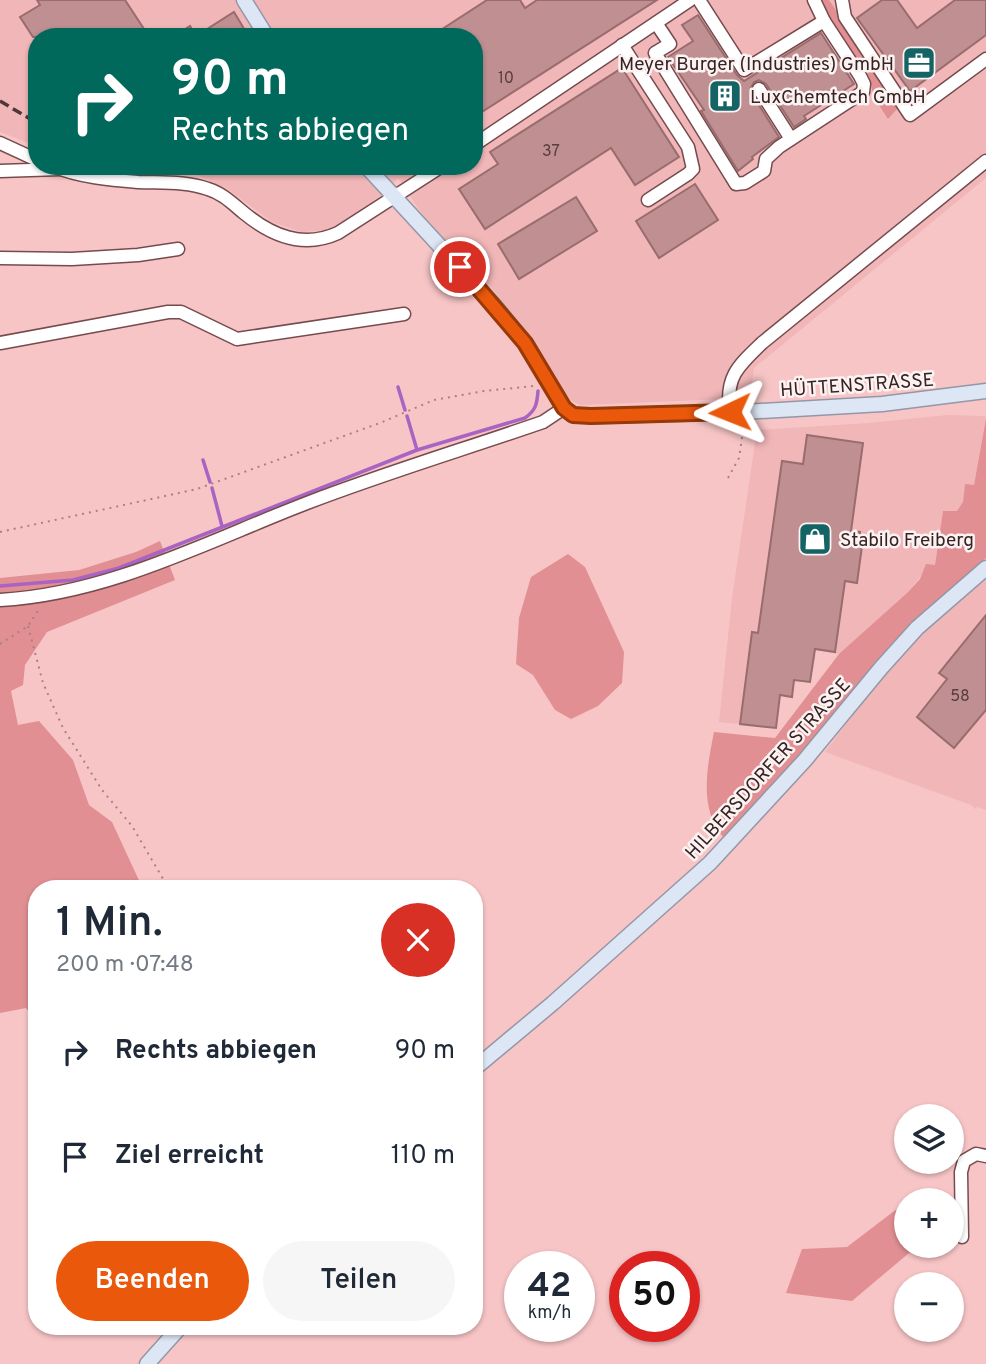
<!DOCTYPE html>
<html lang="de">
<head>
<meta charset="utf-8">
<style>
	:root { --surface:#fff; --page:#f6f6f7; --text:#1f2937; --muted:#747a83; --accent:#ea580c }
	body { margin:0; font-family:Overpass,sans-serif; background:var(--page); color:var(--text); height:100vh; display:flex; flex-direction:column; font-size:26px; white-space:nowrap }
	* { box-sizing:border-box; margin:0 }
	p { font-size:23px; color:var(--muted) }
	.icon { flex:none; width:38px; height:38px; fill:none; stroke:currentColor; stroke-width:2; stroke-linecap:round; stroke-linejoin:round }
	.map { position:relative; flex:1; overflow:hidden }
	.sheet { position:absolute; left:28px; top:880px; width:455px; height:455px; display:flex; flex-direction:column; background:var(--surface); border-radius:28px; box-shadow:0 2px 5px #0004 }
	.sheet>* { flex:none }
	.top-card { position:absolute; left:28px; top:28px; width:455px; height:147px; border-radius:28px; box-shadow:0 2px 5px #0004; background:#00695c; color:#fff; overflow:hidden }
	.buttons { position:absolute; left:894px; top:1104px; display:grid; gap:14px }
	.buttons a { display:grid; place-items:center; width:70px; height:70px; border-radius:50%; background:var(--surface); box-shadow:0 2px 5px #0004; font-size:35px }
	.speed { position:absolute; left:504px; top:1251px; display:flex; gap:14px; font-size:35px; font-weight:700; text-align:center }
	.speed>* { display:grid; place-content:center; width:91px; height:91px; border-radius:50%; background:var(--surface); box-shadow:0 2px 5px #0004; line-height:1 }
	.speed small { font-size:18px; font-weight:400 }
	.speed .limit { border:10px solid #d22; background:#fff; color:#111 }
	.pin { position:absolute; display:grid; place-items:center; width:60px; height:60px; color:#fff; margin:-30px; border:4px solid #fff; border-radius:50%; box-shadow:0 2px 7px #0007 }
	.me { position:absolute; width:77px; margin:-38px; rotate:268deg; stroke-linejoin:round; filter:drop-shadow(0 0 5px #0008) }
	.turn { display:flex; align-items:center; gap:24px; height:147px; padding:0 28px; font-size:32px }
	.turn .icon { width:91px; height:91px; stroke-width:2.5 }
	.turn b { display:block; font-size:49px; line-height:60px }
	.round { display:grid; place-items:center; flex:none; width:74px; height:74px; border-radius:37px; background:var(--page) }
	.summary { display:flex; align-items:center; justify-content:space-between; height:119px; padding:0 28px }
	h1 { font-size:42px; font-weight:600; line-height:52px }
	.action { display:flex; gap:14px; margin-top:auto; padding:14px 28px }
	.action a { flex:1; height:80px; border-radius:42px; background:var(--accent); color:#fff; font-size:28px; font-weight:600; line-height:80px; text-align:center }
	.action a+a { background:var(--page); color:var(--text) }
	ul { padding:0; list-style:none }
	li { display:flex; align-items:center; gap:21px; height:105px; padding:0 28px }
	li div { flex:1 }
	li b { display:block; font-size:26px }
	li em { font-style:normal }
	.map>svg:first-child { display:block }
	.built { fill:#f1b6b8 }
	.green { fill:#e18f93 }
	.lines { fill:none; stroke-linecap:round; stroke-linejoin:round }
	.stream { stroke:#a963c3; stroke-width:3.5 }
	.building { fill:#bf8f91; stroke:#996c6d; stroke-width:2 }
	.minor-casing { stroke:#764b4d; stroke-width:15 }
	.major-casing { stroke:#9497a6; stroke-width:17 }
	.path { stroke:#a78182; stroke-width:2; stroke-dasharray:2 5; stroke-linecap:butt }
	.minor { stroke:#fff; stroke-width:12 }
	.major { stroke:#dde6f4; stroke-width:14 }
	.rail { stroke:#4f3839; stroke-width:3.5; stroke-dasharray:10 5; stroke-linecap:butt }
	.route-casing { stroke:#983908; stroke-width:18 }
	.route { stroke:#ea580c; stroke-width:12 }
	.labels { text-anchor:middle; stroke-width:5; stroke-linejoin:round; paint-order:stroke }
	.number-label { font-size:16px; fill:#583e3f }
	.poi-label { font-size:19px; fill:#362324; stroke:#fcf2f2; text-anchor:start }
	.street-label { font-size:19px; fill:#362324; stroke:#fcf2f2 }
</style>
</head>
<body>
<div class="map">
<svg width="986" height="1364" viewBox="0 0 986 1364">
	<rect width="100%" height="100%" fill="#f8c5c6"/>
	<g class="built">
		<polygon points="0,0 986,0 986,178 754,368 750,398 580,405 572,401 565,393 532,338 495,292 424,217 398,178 378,199 347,223 328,230 301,232 272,222 226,188 197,175 127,173 89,166 474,166 474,37 37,37 37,146 0,132"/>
		<polygon points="947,415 986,416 974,485 965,485 963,502 957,511 943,512 935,565 925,571 907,593 842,652 839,654 815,650 810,682 794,680 792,697 780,695 776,728 719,722 732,598 757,430 868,423"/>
		<polygon points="986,574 986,810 977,807 975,809 971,805 825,752 876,685 915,640"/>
	</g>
	<g class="green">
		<polygon points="819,0 829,0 880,75 885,91 897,109 888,119 873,96 871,84"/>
		<path d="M986 418V558L887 650 807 749 725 839C698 811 707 767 714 732L775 738 839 654 907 593 920 579 926 564 935 565 943 511H957L963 502 965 484 974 485Z"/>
		<polygon points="160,541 175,580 47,632 25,665 23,685 11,691 18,725 39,721 73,760 89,805 112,822 143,889 37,889 37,1022 26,1008 0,1013 0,578 79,570 136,552"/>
		<polygon points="568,554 585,567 624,652 622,683 598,706 571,719 555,710 533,675 516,664 519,618 531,577"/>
		<polygon points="906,1202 906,1246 927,1246 927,1253 909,1253 852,1301 786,1293 802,1249 847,1247"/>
	</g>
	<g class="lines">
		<g class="stream">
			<polyline points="398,387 405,410"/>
			<polyline points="407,416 417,450"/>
			<polyline points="203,460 210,482"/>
			<polyline points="212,488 222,526"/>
			<path d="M0 586 73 580 119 568 417 450 525 418C536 410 537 404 538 391"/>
		</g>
	</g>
	<g class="building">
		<polygon points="37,0 125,0 146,32 139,37 33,37 20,17 40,5"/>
		<polygon points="487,0 520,0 525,8 537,0 657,0 474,117 474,37 430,37"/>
		<polygon points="882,0 897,0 917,28 955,0 986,0 986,35 910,91 857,18"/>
		<polygon points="234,12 249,37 173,37 190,26 196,36"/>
		<polygon points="698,15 737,75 744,81 821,33 854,84 804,116 806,119 794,127 766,84 759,80 754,82 750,89 752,94 779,137 752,157 753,159 738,171 701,111 704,110 668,57 693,41 682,25"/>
		<polygon points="622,68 679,157 635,185 611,148 485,229 459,189 498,164 490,152"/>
		<polygon points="695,184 718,220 659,258 636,221"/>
		<polygon points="576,197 597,231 519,279 498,244"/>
		<polygon points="807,435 863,443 851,531 860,532 858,546 862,546 857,583 845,581 835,652 815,649 810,682 794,680 792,697 780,695 776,728 740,724 752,632 758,633 782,461 803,464"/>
		<polygon points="986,615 986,710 954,748 917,717 947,679 939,673"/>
	</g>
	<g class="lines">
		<defs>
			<g id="minor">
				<polyline points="699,0 744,70 824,21 814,0"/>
				<polyline points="842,0 845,17 910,115 986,59"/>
				<polyline points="656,23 670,44 655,53 736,184 745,183 764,171 766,159 779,147 863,92 864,84 860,76 824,21"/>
				<polyline points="622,45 688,147 693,169 688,174 648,200"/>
				<polyline points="759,89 791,139"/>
				<polyline points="0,143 37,160"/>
				<polyline points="474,145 690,0"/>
				<path d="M53 166C78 177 112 180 138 182 161 183 186 181 208 189 222 193 233 204 244 213 272 236 303 249 338 233L442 166"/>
				<polyline points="0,171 60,169"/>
				<polyline points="0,258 72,259 138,255 178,249"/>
				<polyline points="0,343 168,312 181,312 237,339 404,314"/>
				<path d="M730 412C725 377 738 366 762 343L986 161"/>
				<path d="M0 600C109 594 208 541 307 503 385 473 465 449 543 422L564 408"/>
				<polyline points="962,1237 961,1172 964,1161 976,1154 986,1156"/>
			</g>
			<g id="major">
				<polyline points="244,0 267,37"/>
				<polyline points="366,166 495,306 525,343 564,408 574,415 591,416 744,412 882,404 986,391"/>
				<polyline points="474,1069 553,1003 710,863 805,760 881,668 917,628 986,568"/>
				<polyline points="147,1364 181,1326"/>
			</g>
		</defs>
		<use href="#minor" class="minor-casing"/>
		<use href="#major" class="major-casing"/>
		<g class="path">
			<polyline points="728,478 739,458 744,424"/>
			<polyline points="0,532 197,489 380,423 434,400 484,391 534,386"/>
			<polyline points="28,626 43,683 63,728 102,790 132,826 169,889"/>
			<polyline points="0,644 28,626 39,609"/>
		</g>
		<use href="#minor" class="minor"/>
		<use href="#major" class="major"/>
		<polyline class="rail" points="0,101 37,123"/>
	</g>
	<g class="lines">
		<defs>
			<polyline id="route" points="460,267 525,343 564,408 573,415 591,416 730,412"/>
		</defs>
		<use href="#route" class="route-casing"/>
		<use href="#route" class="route"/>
	</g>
	<defs>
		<symbol id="office-square" viewBox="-11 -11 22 22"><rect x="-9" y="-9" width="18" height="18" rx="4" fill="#156465" stroke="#fcf2f2"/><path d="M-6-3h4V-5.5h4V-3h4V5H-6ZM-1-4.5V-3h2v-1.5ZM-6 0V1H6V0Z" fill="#fff"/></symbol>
		<symbol id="building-square" viewBox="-11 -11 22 22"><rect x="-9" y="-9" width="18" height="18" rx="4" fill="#156465" stroke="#fcf2f2"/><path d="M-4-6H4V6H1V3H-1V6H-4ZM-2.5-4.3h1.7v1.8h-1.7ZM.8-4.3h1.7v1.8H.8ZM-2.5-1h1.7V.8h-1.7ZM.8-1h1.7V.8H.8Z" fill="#fff"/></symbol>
		<symbol id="shop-square" viewBox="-11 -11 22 22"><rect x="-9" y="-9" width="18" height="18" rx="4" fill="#156465" stroke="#fcf2f2"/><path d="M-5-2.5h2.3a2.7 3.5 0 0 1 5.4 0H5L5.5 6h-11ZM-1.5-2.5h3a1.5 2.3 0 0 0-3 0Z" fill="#fff"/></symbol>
	</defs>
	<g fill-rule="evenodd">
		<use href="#office-square" x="900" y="44" width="38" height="38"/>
		<use href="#building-square" x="706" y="77" width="38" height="38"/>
		<use href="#shop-square" x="796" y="520" width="38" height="38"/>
	</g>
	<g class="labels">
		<g class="number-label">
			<text x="506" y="83">10</text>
			<text x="551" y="156">37</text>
			<text x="960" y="701">58</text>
		</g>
		<g class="poi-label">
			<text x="894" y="70" text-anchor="end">Meyer Burger (Industries) GmbH</text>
			<text x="750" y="103">LuxChemtech GmbH</text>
			<text x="840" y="546">Stabilo Freiberg</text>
		</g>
		<g class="street-label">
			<text transform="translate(857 384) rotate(-4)" y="7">HÜTTENSTRASSE</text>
			<text transform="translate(767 768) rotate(-48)" y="7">HILBERSDORFER STRASSE</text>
		</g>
	</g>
</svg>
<div class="buttons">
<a><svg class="icon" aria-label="layers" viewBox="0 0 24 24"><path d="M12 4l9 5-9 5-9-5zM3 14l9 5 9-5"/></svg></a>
<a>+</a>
<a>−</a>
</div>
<div class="speed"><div>42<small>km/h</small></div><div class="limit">50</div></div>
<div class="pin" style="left:460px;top:267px;background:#d93025"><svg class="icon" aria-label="arrive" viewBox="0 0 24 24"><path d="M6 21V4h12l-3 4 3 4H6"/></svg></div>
<svg class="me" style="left:730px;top:412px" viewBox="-20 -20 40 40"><path d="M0-17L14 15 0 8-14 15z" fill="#ea580c" stroke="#fff" stroke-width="4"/></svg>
<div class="top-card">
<div class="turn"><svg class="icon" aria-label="right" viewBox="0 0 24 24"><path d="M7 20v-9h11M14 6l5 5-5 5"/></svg><div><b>90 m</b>Rechts abbiegen</div></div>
</div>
<section class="sheet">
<div class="summary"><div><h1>1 Min.</h1><p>200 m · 07:48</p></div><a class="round" style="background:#d93025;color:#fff"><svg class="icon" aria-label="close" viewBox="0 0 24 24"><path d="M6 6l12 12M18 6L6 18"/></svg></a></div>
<ul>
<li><svg class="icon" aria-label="right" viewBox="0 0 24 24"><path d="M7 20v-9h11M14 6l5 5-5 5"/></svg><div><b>Rechts abbiegen</b></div><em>90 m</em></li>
<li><svg class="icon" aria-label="arrive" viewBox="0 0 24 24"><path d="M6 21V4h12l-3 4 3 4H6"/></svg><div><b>Ziel erreicht</b></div><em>110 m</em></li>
</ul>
<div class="action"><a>Beenden</a><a>Teilen</a></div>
</section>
</div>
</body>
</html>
